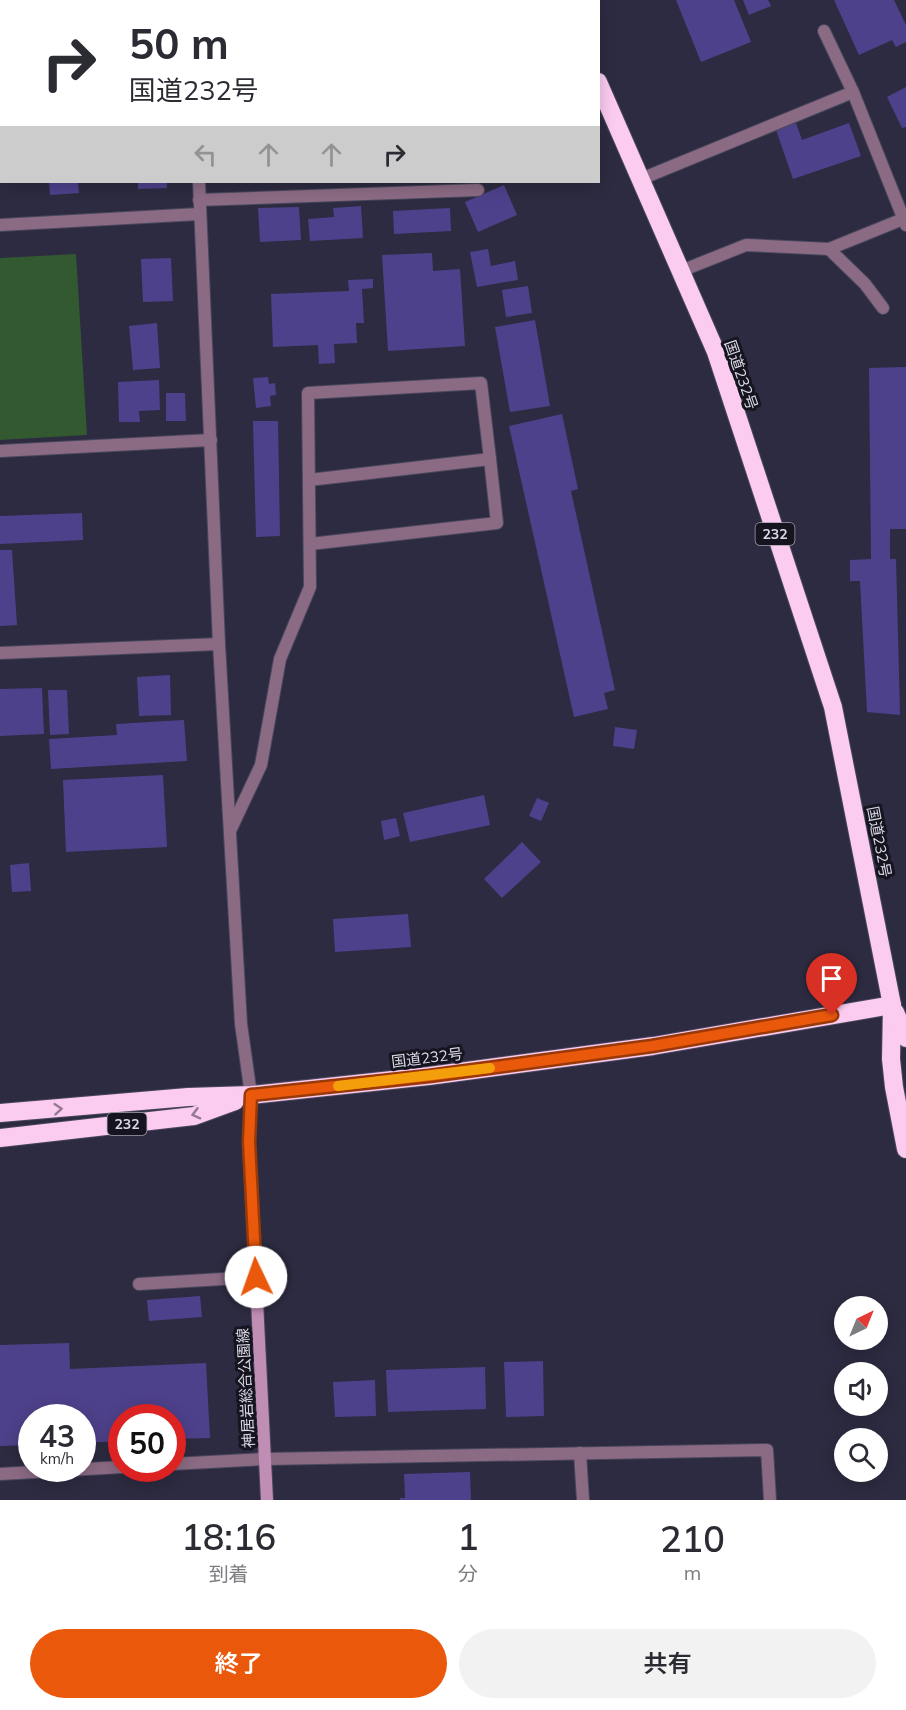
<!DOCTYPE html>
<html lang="ja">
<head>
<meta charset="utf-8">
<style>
	:root { --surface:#fff; --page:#f2f2f3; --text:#2b2b33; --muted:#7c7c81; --accent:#ea580c }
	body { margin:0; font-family:Mulish,"Noto Sans JP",sans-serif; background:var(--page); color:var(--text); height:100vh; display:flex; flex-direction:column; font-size:22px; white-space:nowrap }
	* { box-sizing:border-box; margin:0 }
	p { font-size:20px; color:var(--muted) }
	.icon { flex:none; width:33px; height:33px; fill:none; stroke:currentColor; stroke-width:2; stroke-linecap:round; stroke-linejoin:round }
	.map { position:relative; height:1500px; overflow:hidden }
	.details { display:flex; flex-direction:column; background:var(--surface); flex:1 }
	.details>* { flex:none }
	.top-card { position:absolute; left:0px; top:0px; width:600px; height:183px; box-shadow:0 3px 15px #0003; background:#fff; color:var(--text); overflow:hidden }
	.needle { width:39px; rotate:43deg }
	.controls { position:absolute; left:834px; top:1296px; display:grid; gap:12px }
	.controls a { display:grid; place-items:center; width:54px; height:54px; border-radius:50%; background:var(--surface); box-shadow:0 3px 15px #0003; font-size:30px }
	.speed { position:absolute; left:18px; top:1404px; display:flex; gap:12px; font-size:30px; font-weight:700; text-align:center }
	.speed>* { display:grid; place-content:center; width:78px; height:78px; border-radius:50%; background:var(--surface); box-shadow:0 3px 15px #0003; line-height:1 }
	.speed small { font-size:15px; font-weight:400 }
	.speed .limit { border:9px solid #d22; background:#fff; color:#111 }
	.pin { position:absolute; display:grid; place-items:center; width:51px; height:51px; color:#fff; margin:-62px -26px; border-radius:50% 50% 50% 0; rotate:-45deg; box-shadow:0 0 6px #0007 }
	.pin .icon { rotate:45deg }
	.me { position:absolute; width:66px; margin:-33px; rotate:357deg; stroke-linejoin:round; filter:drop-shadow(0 0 4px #0008) }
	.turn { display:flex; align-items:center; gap:21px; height:126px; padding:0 30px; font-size:27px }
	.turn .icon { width:78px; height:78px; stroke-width:2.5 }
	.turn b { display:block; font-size:42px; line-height:51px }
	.lanes { display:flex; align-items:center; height:57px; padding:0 30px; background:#0003; justify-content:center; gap:30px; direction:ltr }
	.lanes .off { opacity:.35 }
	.eta { display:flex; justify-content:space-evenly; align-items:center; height:102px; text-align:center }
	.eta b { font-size:36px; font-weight:600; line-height:42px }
	.primary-button { display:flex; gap:12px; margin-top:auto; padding:12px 30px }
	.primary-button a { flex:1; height:69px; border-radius:36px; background:var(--accent); color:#fff; font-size:24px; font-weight:600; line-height:69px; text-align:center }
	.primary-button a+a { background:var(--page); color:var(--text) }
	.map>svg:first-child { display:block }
	.green { fill:#325930 }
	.building { fill:#4e418b }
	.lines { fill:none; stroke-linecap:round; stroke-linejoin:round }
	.lane-casing { stroke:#49475c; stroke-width:14 }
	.street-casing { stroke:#49475c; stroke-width:14 }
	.secondary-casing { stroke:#49475c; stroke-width:14 }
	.highway-casing { stroke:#49475c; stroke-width:20 }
	.lane { stroke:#8b6b84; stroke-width:12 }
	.street { stroke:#8b6b84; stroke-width:12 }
	.secondary { stroke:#c08db4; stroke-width:12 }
	.highway { stroke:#fbcbf0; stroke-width:18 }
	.oneway { stroke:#947992 }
	.route-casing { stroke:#983908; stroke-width:15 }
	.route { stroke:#ea580c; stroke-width:10 }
	.slow { stroke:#f59e0b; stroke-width:10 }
	.labels { text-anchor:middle; stroke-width:6; stroke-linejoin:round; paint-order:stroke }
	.shield { fill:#16151f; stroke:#a09fac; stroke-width:1.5 }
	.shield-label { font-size:14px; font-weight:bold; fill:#dbdae8 }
	.street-label { font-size:15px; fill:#dbdae8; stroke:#16151f }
</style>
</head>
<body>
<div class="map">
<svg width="906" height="1500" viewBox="0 0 906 1500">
	<rect width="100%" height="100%" fill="#2d2b41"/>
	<polygon class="green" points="76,254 87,435 0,440 0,258"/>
	<g class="building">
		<polygon points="676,0 734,0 751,42 701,62"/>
		<polygon points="743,0 768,0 771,6 749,15"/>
		<polygon points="834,0 894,0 906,25 906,42 896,47 892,40 859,55"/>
		<polygon points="906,87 906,127 902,128 887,97"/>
		<polygon points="796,123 802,140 849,123 861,156 793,179 776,130"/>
		<polygon points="49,182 78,182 79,193 50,195"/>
		<polygon points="138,182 167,182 167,188 138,189"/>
		<polygon points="504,185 517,215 478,232 465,202"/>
		<polygon points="361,206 363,238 310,241 308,219 334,217 333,208"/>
		<polygon points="299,207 301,240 260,242 258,208"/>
		<polygon points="450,208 451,231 394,234 393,211"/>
		<polygon points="488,249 491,266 515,261 518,280 477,287 470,252"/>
		<polygon points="432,253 433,271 460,269 465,346 388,351 382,255"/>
		<polygon points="171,258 173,301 143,302 141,259"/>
		<polygon points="373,279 373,288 362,289 364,323 356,323 357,343 334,344 335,363 319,364 318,345 273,347 271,294 349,291 348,280"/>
		<polygon points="528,286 532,313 506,317 502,290"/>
		<polygon points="535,320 550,406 510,412 495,327"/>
		<polygon points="157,323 160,368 133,370 129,326"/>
		<polygon points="906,367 906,529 890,529 890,559 896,559 900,715 867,712 860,581 850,581 850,560 871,559 869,368"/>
		<polygon points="268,377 269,384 275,383 276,395 270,396 271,406 256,408 253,378"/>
		<polygon points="159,380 160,410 139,411 140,422 119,422 118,382"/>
		<polygon points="166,393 185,393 186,421 166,421"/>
		<polygon points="562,414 578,489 571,491 615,690 604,693 608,709 574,717 509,426"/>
		<polygon points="253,421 278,421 280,536 256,537"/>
		<polygon points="82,513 83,540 0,544 0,516"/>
		<polygon points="0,550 12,550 17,625 0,626"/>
		<polygon points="170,675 171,715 139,716 137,677"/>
		<polygon points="42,688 44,734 0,736 0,689"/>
		<polygon points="48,690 67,690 69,734 50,735"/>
		<polygon points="184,720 187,761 51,769 49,739 117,735 116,724"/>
		<polygon points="615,727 637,730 634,749 613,746"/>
		<polygon points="163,775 167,847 66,852 63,780"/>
		<polygon points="484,795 490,825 410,842 403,813"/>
		<polygon points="537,798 549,803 541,821 529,816"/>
		<polygon points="396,818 400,836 384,840 381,821"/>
		<polygon points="522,842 541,862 502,898 484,879"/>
		<polygon points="29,863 31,891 12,892 10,865"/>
		<polygon points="408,914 411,947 335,952 333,919"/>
		<polygon points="200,1296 202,1317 149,1321 147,1300"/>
		<polygon points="69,1343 70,1369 206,1363 210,1438 172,1439 172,1418 122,1418 122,1441 82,1443 82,1418 32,1418 32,1445 0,1446 0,1345"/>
		<polygon points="543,1361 544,1416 506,1417 504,1362"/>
		<polygon points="485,1367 486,1409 388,1412 386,1370"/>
		<polygon points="375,1380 376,1416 335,1417 333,1382"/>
		<polygon points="470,1472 471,1500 400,1500 400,1498 405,1498 404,1474"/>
	</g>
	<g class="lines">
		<defs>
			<g id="lane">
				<polyline points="12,0 12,2"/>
				<polyline points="199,200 478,190"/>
				<polyline points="310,544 497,523 490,459"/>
				<polyline points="230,831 261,765 280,659 310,587 308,393 481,383 490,459 309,480"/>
				<polyline points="580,1453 583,1500"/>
			</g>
			<g id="street">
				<polyline points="193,0 193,2"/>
				<polyline points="420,0 421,2"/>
				<polyline points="824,31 853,92 906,225"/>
				<polyline points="641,179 853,92"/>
				<polyline points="199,182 219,644 241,1024 251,1095"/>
				<polyline points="0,225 199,214"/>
				<polyline points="829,249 865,284 883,308"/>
				<polyline points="681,271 746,245 829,249 903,219"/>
				<polyline points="0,451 211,440"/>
				<polyline points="0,653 219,644"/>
				<polyline points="139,1284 256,1277"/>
				<polyline points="172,1464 265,1459 767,1450 770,1500"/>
				<polyline points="0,1474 122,1467"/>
			</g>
			<polyline id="secondary" points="251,1095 249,1142 267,1500"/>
			<g id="highway">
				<polyline points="563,0 563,2"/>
				<polyline points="598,82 716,352 833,707 892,1005 891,1059 894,1087 906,1149"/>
				<polyline points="895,1012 906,1038"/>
				<polyline points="0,1113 188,1097 251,1095 429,1076 653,1046 892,1005"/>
				<polyline points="0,1138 194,1116 235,1101"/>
			</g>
		</defs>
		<use href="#lane" class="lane-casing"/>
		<use href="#street" class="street-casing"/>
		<use href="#secondary" class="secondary-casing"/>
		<use href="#highway" class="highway-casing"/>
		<use href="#lane" class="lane"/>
		<use href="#street" class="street"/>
		<use href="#secondary" class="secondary"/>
		<use href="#highway" class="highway"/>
	</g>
	<defs><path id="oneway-chevron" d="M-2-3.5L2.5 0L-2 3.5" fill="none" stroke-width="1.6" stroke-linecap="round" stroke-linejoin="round" transform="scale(1.5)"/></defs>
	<g class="oneway">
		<use href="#oneway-chevron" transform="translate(58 1109) rotate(-5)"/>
		<use href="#oneway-chevron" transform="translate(196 1114) rotate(165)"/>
	</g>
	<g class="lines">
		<defs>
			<polyline id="route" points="256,1277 249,1142 251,1095 429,1076 652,1046 832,1015"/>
		</defs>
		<use href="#route" class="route-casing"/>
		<use href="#route" class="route"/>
		<polyline class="slow" points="338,1086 490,1068"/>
	</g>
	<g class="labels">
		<g class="shield">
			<rect x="755.5" y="523" width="39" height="22" rx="4.5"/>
			<rect x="107.5" y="1113" width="39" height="22" rx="4.5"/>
		</g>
		<g class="shield-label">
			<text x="775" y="539">232</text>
			<text x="127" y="1129">232</text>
		</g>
		<g class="street-label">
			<text transform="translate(741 375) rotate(71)" y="5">国道232号</text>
			<text transform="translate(879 842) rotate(79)" y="5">国道232号</text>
			<text transform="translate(427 1058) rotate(-7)" y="5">国道232号</text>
			<text transform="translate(246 1388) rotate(-93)" y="5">神居岩総合公園線</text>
		</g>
	</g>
</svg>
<div class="controls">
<a><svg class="needle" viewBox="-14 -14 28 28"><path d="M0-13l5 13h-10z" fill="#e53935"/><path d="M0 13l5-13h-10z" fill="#7c7c81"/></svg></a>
<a><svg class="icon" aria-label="sound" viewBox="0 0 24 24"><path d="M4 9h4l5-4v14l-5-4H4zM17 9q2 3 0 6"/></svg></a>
<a><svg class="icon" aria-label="search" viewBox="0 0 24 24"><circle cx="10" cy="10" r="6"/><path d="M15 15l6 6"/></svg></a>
</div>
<div class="speed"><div>43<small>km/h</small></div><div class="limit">50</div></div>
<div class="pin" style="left:832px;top:1015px;background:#d93025"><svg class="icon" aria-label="arrive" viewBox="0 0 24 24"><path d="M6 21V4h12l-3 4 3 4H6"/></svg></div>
<svg class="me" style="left:256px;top:1277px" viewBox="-20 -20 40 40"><circle r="19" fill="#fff"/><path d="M0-13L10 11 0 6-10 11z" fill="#ea580c"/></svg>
<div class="top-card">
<div class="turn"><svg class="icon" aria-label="right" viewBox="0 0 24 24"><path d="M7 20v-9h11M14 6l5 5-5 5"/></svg><div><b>50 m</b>国道232号</div></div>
<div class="lanes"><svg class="icon off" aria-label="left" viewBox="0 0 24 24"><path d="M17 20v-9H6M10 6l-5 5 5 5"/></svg><svg class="icon off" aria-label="ahead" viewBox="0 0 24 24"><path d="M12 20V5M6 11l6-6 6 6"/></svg><svg class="icon off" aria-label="ahead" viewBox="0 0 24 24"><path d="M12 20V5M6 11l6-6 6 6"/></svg><svg class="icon" aria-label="right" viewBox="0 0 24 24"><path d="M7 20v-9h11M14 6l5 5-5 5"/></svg></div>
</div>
</div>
<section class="details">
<div class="eta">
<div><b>18:16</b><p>到着</p></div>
<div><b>1</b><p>分</p></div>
<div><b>210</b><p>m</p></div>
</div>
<div class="primary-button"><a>終了</a><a>共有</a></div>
</section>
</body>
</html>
